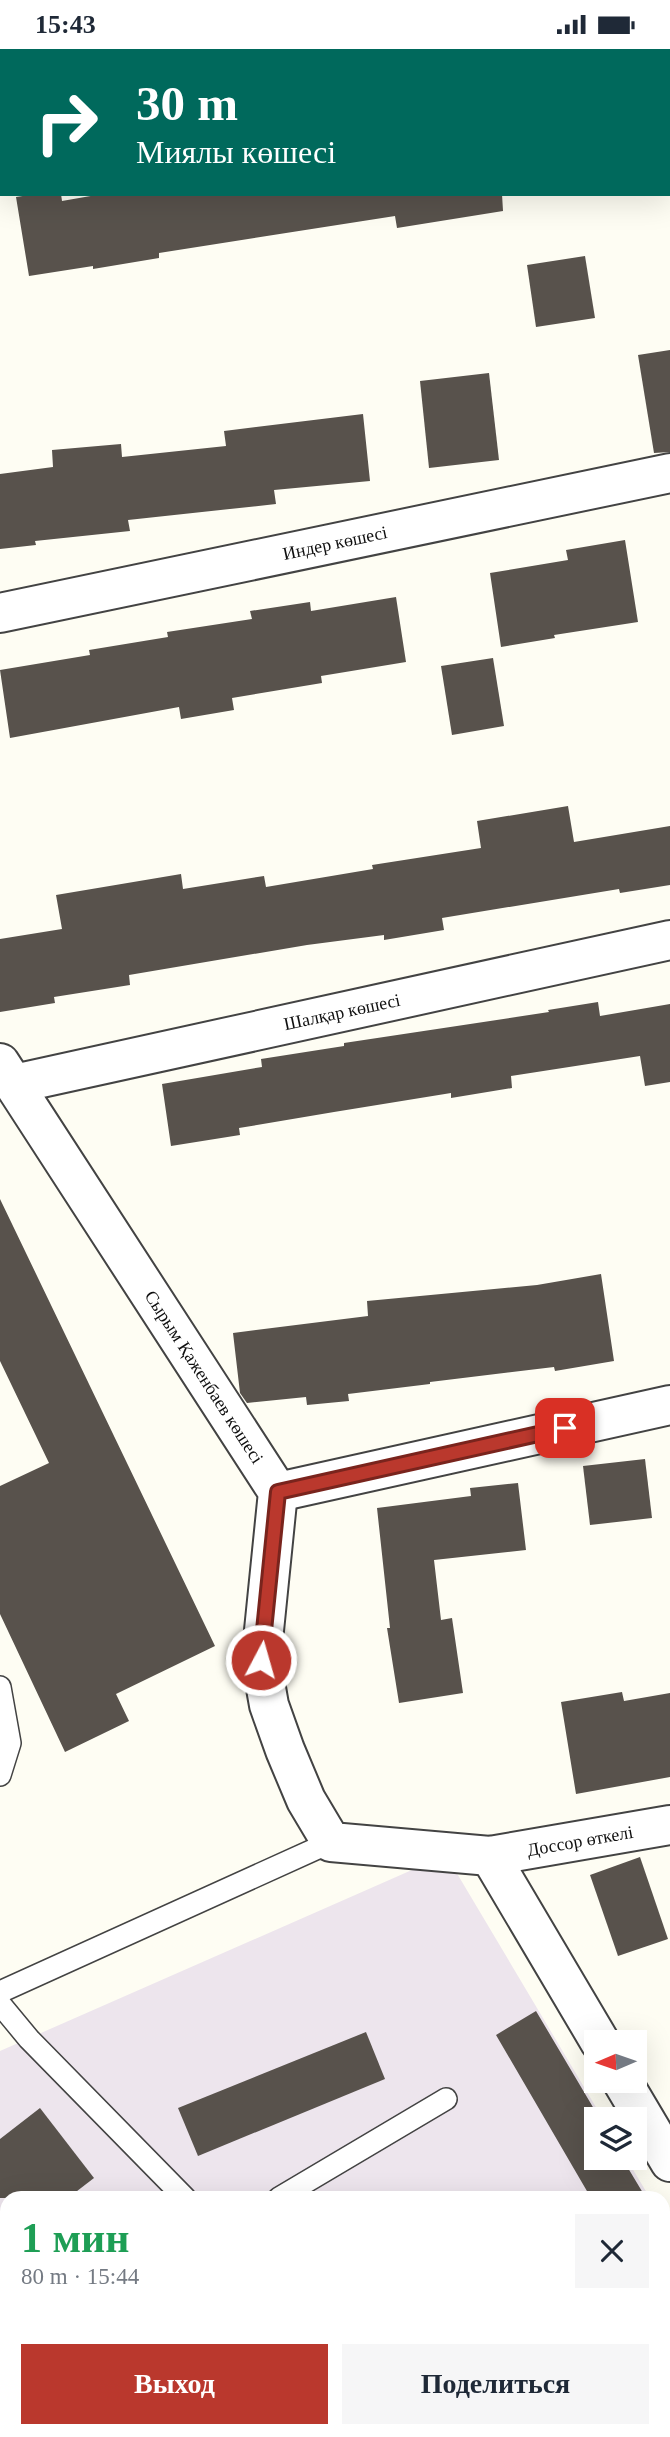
<!DOCTYPE html>
<html lang="ru">
<head>
<meta charset="utf-8">
<style>
	:root { --surface:#fff; --page:#f6f6f7; --text:#1f2937; --muted:#747a83; --accent:#ba382d }
	body { margin:0; font-family:Georgia,serif; background:var(--page); color:var(--text); height:100vh; display:flex; flex-direction:column; font-size:26px; white-space:nowrap }
	* { box-sizing:border-box; margin:0 }
	p { font-size:23px; color:var(--muted) }
	.icon { flex:none; width:38px; height:38px; fill:none; stroke:currentColor; stroke-width:2; stroke-linecap:round; stroke-linejoin:round }
	.map { position:relative; flex:1; overflow:hidden }
	.details { position:absolute; left:0px; top:2142px; width:670px; height:247px; display:flex; flex-direction:column; background:var(--surface); border-radius:21px 21px 0 0; box-shadow:0 7px 28px #0002 }
	.details>* { flex:none }
	.banner { position:absolute; left:0px; top:0px; width:670px; height:147px; box-shadow:0 7px 28px #0002; background:#00695c; color:#fff; overflow:hidden }
	.needle { width:46px; rotate:268deg }
	.fabs { position:absolute; left:584px; top:1981px; display:grid; gap:14px }
	.fabs a { display:grid; place-items:center; width:63px; height:63px; border-radius:0px; background:var(--surface); box-shadow:0 7px 28px #0002; font-size:35px }
	.pin { position:absolute; display:grid; place-items:center; width:60px; height:60px; color:#fff; margin:-30px; border-radius:14px; box-shadow:0 4px 10px #0006 }
	.me { position:absolute; width:77px; margin:-38px; rotate:6deg; stroke-linejoin:round; filter:drop-shadow(0 0 5px #0008) }
	.turn { display:flex; align-items:center; gap:24px; height:147px; padding:0 21px; font-size:32px }
	.turn .icon { width:91px; height:91px; stroke-width:2.5 }
	.turn b { display:block; font-size:49px; line-height:60px }
	.round { display:grid; place-items:center; flex:none; width:74px; height:74px; border-radius:0px; background:var(--page) }
	.overview { display:flex; align-items:center; justify-content:space-between; height:119px; padding:0 21px }
	h1 { font-size:42px; font-weight:800; line-height:52px; color:#1e9e55 }
	.primary-button { display:flex; gap:14px; margin-top:auto; padding:14px 21px }
	.primary-button a { flex:1; height:80px; border-radius:0px; background:var(--accent); color:#fff; font-size:28px; font-weight:800; line-height:80px; text-align:center }
	.primary-button a+a { background:var(--page); color:var(--text) }
	.status { display:flex; justify-content:space-between; align-items:center; height:49px; padding:0 35px; background:var(--surface); direction:ltr }
	.status svg { height:19px; fill:currentColor }
	.map>svg:first-child { display:block }
	.industrial { fill:#ede5ed }
	.building { fill:#58524c }
	.lines { fill:none; stroke-linecap:round; stroke-linejoin:round }
	.lane-casing { stroke:#434343; stroke-width:24 }
	.street-casing { stroke:#434343; stroke-width:42 }
	.lane { stroke:#fff; stroke-width:21 }
	.street { stroke:#fff; stroke-width:38 }
	.route-casing { stroke:#79241d; stroke-width:18 }
	.route { stroke:#ba382d; stroke-width:12 }
	.labels { text-anchor:middle; stroke-width:7; stroke-linejoin:round; paint-order:stroke }
	.street-label { font-size:18px; fill:#101010; stroke:#fff }
</style>
</head>
<body>
<div class="status"><b>15:43</b><svg viewBox="0 0 49 12"><path d="M0 12V9h3v3zM5 12V6h3v6zM10 12V3h3v9zM15 12V0h3v12zM26 1h20v11H26zM47 4h2v5h-2z"/></svg></div>
<div class="map">
<svg width="670" height="2388" viewBox="0 0 670 2388">
	<rect width="100%" height="100%" fill="#fefdf3"/>
	<polygon class="industrial" points="446,1806 603,2070 597,2070 597,2109 626,2109 650,2149 7,2149 7,2382 663,2382 663,2172 670,2183 670,2388 0,2388 0,2002"/>
	<g class="building">
		<polygon points="36,145 61,145 62,152 102,145 502,145 503,162 397,179 395,167 159,204 159,209 93,220 93,217 29,227 16,148"/>
		<polygon points="585,207 595,269 536,278 527,216"/>
		<polygon points="670,301 670,403 654,404 638,306"/>
		<polygon points="489,324 499,411 429,419 420,332"/>
		<polygon points="363,365 370,432 274,441 276,455 128,471 130,482 35,492 36,496 0,500 0,425 53,418 52,401 121,395 122,408 226,397 224,382"/>
		<polygon points="625,491 638,573 554,586 555,589 501,598 490,524 568,511 566,501"/>
		<polygon points="396,548 406,613 321,627 322,634 232,649 234,661 181,670 179,658 10,689 0,621 90,606 89,601 168,588 167,583 252,570 250,562 310,553 311,562"/>
		<polygon points="493,609 504,677 452,686 441,617"/>
		<polygon points="568,757 574,793 670,777 670,836 620,844 619,840 442,869 444,881 384,891 384,886 307,896 129,926 130,936 54,948 55,954 0,963 0,890 62,880 56,846 181,825 183,840 264,827 266,838 373,820 372,816 481,799 477,772"/>
		<polygon points="598,953 600,967 670,955 670,1033 645,1037 640,1007 511,1027 512,1039 451,1049 451,1044 334,1063 239,1079 240,1086 171,1097 162,1035 262,1018 261,1010 344,997 344,994 549,963 548,961"/>
		<polygon points="0,1150 215,1597 116,1645 129,1672 65,1703 0,1565 0,1437 49,1414 0,1312"/>
		<polygon points="601,1225 614,1312 555,1322 554,1318 430,1333 430,1335 348,1345 349,1352 307,1356 306,1348 247,1354 240,1344 233,1284 368,1267 367,1252 537,1236"/>
		<polygon points="645,1410 652,1469 590,1476 583,1417"/>
		<polygon points="518,1434 526,1501 434,1511 441,1571 452,1569 463,1644 399,1654 387,1579 390,1579 377,1459 471,1447 470,1439"/>
		<polygon points="622,1643 624,1652 670,1644 670,1728 576,1745 561,1653"/>
		<polygon points="640,1808 668,1890 618,1907 590,1826"/>
		<polygon points="536,1962 600,2070 597,2070 597,2109 622,2109 646,2149 591,2149 496,1986"/>
		<polygon points="366,1983 385,2030 198,2107 178,2059"/>
		<polygon points="40,2059 94,2129 68,2149 0,2149 0,2090"/>
	</g>
	<g class="lines">
		<defs>
			<g id="lane">
				<polyline points="0,1638 10,1694 0,1726"/>
				<polyline points="0,1943 331,1793"/>
				<polyline points="0,1955 29,1990 185,2149"/>
				<polyline points="279,2149 446,2050"/>
				<polyline points="0,2301 7,2326"/>
				<polyline points="23,2382 25,2388"/>
				<polyline points="288,2382 291,2388"/>
				<polyline points="514,2382 523,2388"/>
			</g>
			<g id="street">
				<polyline points="668,13 670,13"/>
				<polyline points="0,122 2,122"/>
				<polyline points="0,564 670,424"/>
				<polyline points="0,1014 278,1443 261,1611 269,1656 285,1701 306,1751 331,1793 490,1807 670,1776"/>
				<polyline points="14,1035 670,891"/>
				<polyline points="278,1443 670,1356"/>
				<polyline points="490,1807 600,1993"/>
				<polyline points="622,2032 670,2113"/>
			</g>
		</defs>
		<use href="#lane" class="lane-casing"/>
		<use href="#street" class="street-casing"/>
		<use href="#lane" class="lane"/>
		<use href="#street" class="street"/>
	</g>
	<g class="lines">
		<defs>
			<polyline id="route" points="261,1611 278,1443 565,1379"/>
		</defs>
		<use href="#route" class="route-casing"/>
		<use href="#route" class="route"/>
	</g>
	<g class="labels">
		<g class="street-label">
			<text transform="translate(335 494) rotate(-12)" y="6">Индер көшесі</text>
			<text transform="translate(342 963) rotate(-12)" y="6">Шалқар көшесі</text>
			<text transform="translate(204 1328) rotate(57)" y="6">Сырым Қаженбаев көшесі</text>
			<text transform="translate(580 1792) rotate(-10)" y="6">Доссор өткелі</text>
		</g>
	</g>
</svg>
<div class="fabs">
<a><svg class="needle" viewBox="-14 -14 28 28"><path d="M0-13l5 13h-10z" fill="#e53935"/><path d="M0 13l5-13h-10z" fill="#747a83"/></svg></a>
<a><svg class="icon" aria-label="layers" viewBox="0 0 24 24"><path d="M12 4l9 5-9 5-9-5zM3 14l9 5 9-5"/></svg></a>
</div>
<div class="pin" style="left:565px;top:1379px;background:#d93025"><svg class="icon" aria-label="arrive" viewBox="0 0 24 24"><path d="M6 21V4h12l-3 4 3 4H6"/></svg></div>
<svg class="me" style="left:261px;top:1611px" viewBox="-20 -20 40 40"><circle r="17" fill="#ba382d" stroke="#fff" stroke-width="3"/><path d="M0-11L8 9 0 5-8 9z" fill="#fff"/></svg>
<div class="banner">
<div class="turn"><svg class="icon" aria-label="right" viewBox="0 0 24 24"><path d="M7 20v-9h11M14 6l5 5-5 5"/></svg><div><b>30 m</b>Миялы көшесі</div></div>
</div>
<section class="details">
<div class="overview"><div><h1>1 мин</h1><p>80 m · 15:44</p></div><a class="round"><svg class="icon" aria-label="close" viewBox="0 0 24 24"><path d="M6 6l12 12M18 6L6 18"/></svg></a></div>
<div class="primary-button"><a>Выход</a><a>Поделиться</a></div>
</section>
</div>
</body>
</html>
